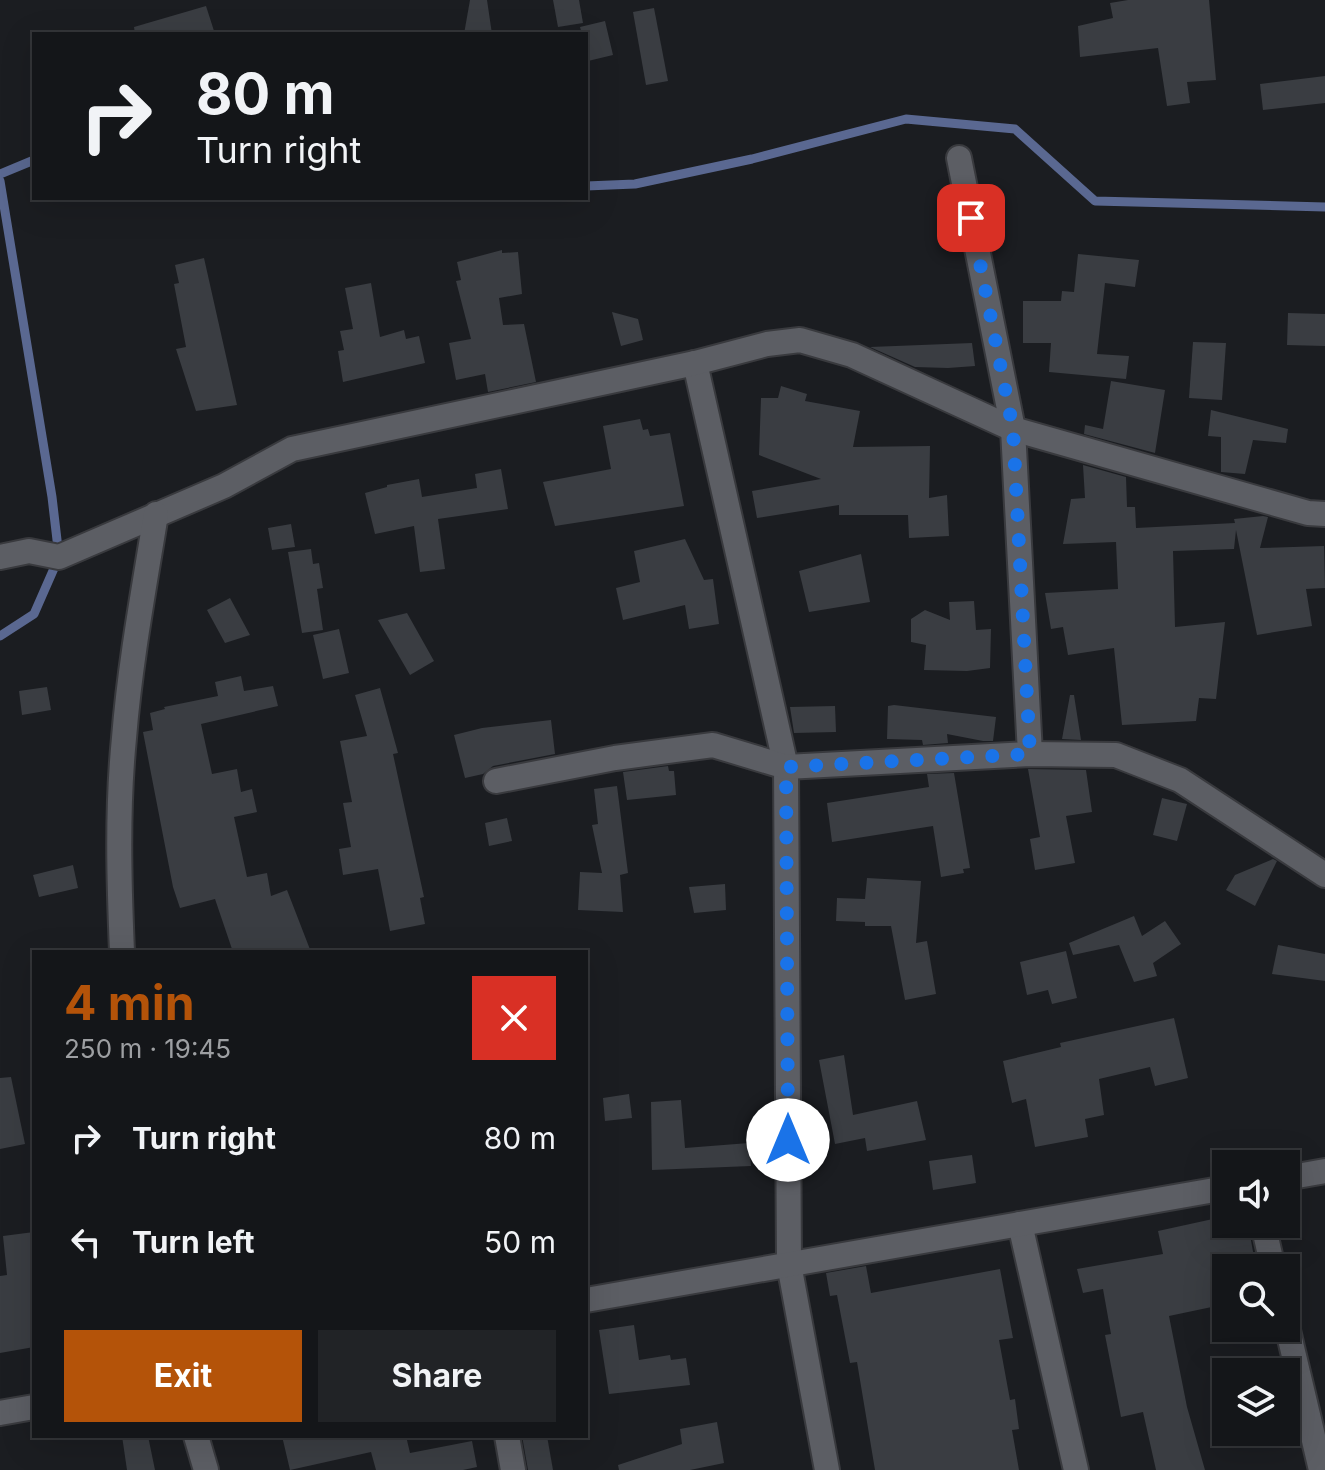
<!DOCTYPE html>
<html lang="en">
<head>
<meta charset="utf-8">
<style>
	:root { --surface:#141619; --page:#212326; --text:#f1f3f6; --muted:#9d9fa2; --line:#333538; --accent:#b45309 }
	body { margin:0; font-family:Inter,sans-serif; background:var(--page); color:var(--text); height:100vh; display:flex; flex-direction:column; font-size:30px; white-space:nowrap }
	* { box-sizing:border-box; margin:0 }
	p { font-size:26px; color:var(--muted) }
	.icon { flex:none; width:44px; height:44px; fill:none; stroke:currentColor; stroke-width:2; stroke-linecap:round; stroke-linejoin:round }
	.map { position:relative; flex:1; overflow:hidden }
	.details { position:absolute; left:32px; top:950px; width:556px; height:488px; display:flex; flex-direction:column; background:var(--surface); border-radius:0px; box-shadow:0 8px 32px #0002,0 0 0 2px var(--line) }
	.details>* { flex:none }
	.banner { position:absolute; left:32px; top:32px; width:556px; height:168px; border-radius:0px; box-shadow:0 8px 32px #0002,0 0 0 2px var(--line); background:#141619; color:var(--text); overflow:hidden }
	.tools { position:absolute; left:1212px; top:1150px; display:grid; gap:16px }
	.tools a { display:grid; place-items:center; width:88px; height:88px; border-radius:0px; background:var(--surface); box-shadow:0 8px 32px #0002,0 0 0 2px var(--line); font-size:40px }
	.pin { position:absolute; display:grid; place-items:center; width:68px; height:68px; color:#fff; margin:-34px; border-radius:16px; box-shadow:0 4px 12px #0006 }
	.me { position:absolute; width:88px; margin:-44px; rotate:0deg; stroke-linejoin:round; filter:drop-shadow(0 0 6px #0008) }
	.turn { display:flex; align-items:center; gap:28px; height:168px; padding:0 32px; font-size:36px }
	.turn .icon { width:104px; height:104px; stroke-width:2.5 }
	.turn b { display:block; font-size:56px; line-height:68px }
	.round { display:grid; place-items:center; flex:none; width:84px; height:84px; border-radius:0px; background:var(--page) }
	.headline { display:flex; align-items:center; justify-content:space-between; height:136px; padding:0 32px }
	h1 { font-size:48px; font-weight:700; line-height:60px; color:var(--accent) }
	.cta { display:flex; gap:16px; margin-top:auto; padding:16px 32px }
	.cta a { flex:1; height:92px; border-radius:0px; background:var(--accent); color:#fff; font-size:32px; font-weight:700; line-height:92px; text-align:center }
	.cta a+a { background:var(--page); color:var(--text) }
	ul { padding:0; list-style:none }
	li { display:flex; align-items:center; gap:24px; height:104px; padding:0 32px }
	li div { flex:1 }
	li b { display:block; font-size:30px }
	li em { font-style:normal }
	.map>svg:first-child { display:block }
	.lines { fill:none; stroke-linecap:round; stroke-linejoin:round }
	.stream { stroke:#5a6891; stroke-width:9 }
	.building { fill:#3a3d42 }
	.minor-casing { stroke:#393a3e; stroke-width:28 }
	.minor { stroke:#5c5e64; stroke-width:24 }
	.route { stroke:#1a73e8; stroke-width:14; stroke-dasharray:0 25.2 }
</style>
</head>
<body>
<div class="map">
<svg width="1325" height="1470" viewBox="0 0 1325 1470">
	<rect width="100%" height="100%" fill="#1b1d21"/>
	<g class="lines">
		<g class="stream">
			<polyline points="0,174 34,160"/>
			<polyline points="0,181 52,497 59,557 34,614 0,636"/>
			<polyline points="586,186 635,184 752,159 906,119 1015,129 1095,201 1325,207"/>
		</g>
	</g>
	<g class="building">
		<polygon points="470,0 487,0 492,34 464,34"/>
		<polygon points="553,0 579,0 583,23 558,27"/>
		<polygon points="1128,0 1209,0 1216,80 1187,82 1190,103 1167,106 1158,48 1080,57 1078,26 1113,18 1110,3"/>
		<polygon points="206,6 215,34 135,34 134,27"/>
		<polygon points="654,8 668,81 646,85 633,12"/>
		<polygon points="605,21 613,55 588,61 586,34 582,34 580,27"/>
		<polygon points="1325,76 1325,103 1263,110 1260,84"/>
		<polygon points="502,250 502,253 518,252 522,294 499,298 503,325 524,324 536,382 488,392 485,374 456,380 449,343 471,339 456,281 461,280 457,262"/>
		<polygon points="1078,254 1139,260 1135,287 1105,283 1097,354 1129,356 1126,379 1049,372 1051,343 1023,343 1023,301 1061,301 1062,291 1074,292"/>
		<polygon points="204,258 237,405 196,411 176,349 186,347 174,284 179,283 175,265"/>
		<polygon points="371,283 380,337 404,330 406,339 419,336 425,363 343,382 338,351 344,350 340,331 353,329 345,288"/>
		<polygon points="612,312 638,319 643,340 621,346"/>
		<polygon points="1288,313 1325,314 1325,346 1287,345"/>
		<polygon points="1193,342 1226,343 1222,400 1189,398"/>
		<polygon points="972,343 975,366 948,368 915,367 870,347"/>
		<polygon points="1111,381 1165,390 1155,453 1084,434 1085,425 1103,429"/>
		<polygon points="781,386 807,394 805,401 860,411 853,447 930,446 929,498 947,495 949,536 909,538 908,515 839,515 839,505 757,518 752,491 821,479 759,455 761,398 778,398"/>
		<polygon points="1211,410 1288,429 1286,443 1253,440 1245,474 1221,472 1221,437 1208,436"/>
		<polygon points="640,419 643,430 648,429 650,436 670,433 684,506 555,526 543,482 611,469 603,426"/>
		<polygon points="1083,465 1126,477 1127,507 1135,507 1136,528 1235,523 1234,519 1263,516 1268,517 1260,548 1324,546 1325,588 1306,589 1312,626 1257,635 1236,530 1234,549 1173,551 1175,627 1225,622 1216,699 1199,698 1196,721 1122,725 1114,648 1068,655 1063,627 1051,629 1045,593 1118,589 1116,542 1063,544 1071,499 1085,498"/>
		<polygon points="501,469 508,509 438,519 445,569 420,572 414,526 375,534 365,493 387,487 387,485 419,479 422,497 477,488 475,474"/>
		<polygon points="291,524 295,547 272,550 268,528"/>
		<polygon points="685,539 704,580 713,579 719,624 689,629 685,605 623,620 616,588 640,582 634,551"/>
		<polygon points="311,549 313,564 319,563 323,588 317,589 323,630 302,633 288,552"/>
		<polygon points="861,554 870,602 809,612 799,571"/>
		<polygon points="230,598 250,635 225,643 207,610"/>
		<polygon points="974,601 976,630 991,629 990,668 967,671 924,670 926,645 911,642 911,619 925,610 950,620 949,602"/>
		<polygon points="407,613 434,661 410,675 378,620"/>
		<polygon points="339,629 349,673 323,679 313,635"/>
		<polygon points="241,676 244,691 273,686 278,706 201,724 212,774 237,769 241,792 252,789 257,812 234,817 247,877 267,873 271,896 287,890 311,952 233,952 215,899 180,908 173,887 143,732 153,730 150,713 165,709 164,707 218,696 215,682"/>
		<polygon points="47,687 51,710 22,715 19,691"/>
		<polygon points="380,688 398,753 393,754 424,897 420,898 425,924 390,931 378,869 343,875 339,849 351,847 343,803 352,802 340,741 367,736 355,695"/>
		<polygon points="1070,695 1074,695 1081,740 1062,739"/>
		<polygon points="894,705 996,717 993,741 983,741 947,734 948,743 923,745 922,740 887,739 888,706"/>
		<polygon points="835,706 836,732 794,733 790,707"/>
		<polygon points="551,720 555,754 493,766 483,774 465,778 454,735 482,728"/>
		<polygon points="668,766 669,771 674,771 676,795 627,800 623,772"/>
		<polygon points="1028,769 1086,770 1092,812 1066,816 1075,863 1035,870 1030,839 1040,837"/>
		<polygon points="954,773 970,868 963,869 964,873 941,877 933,826 832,842 827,803 929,787 927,774"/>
		<polygon points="617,786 628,873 620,875 623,912 578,910 580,872 602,873 592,825 598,824 594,789"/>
		<polygon points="1162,798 1187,804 1177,841 1153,835"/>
		<polygon points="507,818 512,841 489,846 485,823"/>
		<polygon points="1273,859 1277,861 1255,906 1226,890 1235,875"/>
		<polygon points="73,865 78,888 39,897 33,875"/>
		<polygon points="867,878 921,881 916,943 927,941 936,994 905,1000 891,926 865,926 865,922 836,921 837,898 865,899"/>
		<polygon points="725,884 726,910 694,913 689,887"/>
		<polygon points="1134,916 1142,936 1165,921 1181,944 1153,963 1157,976 1134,982 1119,945 1073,955 1069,943"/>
		<polygon points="1278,945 1325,954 1325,981 1272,974"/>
		<polygon points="1066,951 1077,998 1052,1004 1048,990 1027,995 1020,962"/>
		<polygon points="1174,1018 1188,1078 1155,1086 1150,1067 1099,1079 1104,1115 1085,1119 1088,1137 1035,1147 1026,1099 1012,1103 1003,1061 1061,1047 1060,1043"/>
		<polygon points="844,1055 853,1115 917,1101 926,1140 867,1151 865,1138 835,1144 819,1060"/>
		<polygon points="11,1077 25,1144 0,1149 0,1078"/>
		<polygon points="629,1094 632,1118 605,1121 603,1098"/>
		<polygon points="681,1100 685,1148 749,1143 751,1166 652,1170 651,1102"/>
		<polygon points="972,1155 976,1183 933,1190 929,1161"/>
		<polygon points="1222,1217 1222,1220 1226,1219 1226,1224 1248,1224 1256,1268 1226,1268 1226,1304 1169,1316 1187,1407 1205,1470 1156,1470 1143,1412 1121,1417 1105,1335 1111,1334 1103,1289 1083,1293 1077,1269 1163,1254 1158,1231"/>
		<polygon points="34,1232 34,1347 0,1353 0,1276 7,1275 3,1236"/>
		<polygon points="866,1266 871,1293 1000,1269 1013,1338 999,1340 1010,1400 1015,1399 1019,1429 1012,1430 1019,1470 875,1470 857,1362 850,1363 837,1295 830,1296 826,1273"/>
		<polygon points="634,1325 639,1360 670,1355 671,1360 686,1358 690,1385 609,1394 599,1330"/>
		<polygon points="717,1422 724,1463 690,1470 619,1470 618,1465 682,1444 680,1429"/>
		<polygon points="122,1436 148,1436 155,1470 127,1470"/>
		<polygon points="282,1436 406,1436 410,1453 472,1441 477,1467 463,1470 376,1470 371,1452 290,1470"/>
		<polygon points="522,1436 547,1436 553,1470 528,1470"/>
	</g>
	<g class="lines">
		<defs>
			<g id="minor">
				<polyline points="959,158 1013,429 1030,754"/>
				<polyline points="695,363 786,767 789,1264 827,1470"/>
				<polyline points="0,557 29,551 59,557 224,486 292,449 695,363 767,344 800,340 852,355 1013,429 1308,513 1325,514"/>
				<polyline points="496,781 615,758 713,745 786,767 1030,754 1116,755 1180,780 1325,875"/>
				<path d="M122 952C119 880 117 809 124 738 130 663 144 588 156 514"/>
				<polyline points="1286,1178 1325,1171"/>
				<polyline points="1020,1224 1076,1470"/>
				<polyline points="1263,1224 1273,1268"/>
				<polyline points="586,1300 1226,1188"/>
				<polyline points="1286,1322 1321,1470"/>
				<polyline points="0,1413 34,1407"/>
				<polyline points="196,1436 206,1470"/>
				<polyline points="507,1436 513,1470"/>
			</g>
		</defs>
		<use href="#minor" class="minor-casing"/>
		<use href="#minor" class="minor"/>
	</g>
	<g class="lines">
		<polyline class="route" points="788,1140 786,767 1030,754 1013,429 971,218"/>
	</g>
</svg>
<div class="tools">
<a><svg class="icon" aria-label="sound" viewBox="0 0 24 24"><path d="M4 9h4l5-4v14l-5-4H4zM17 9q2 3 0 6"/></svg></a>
<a><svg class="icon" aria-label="search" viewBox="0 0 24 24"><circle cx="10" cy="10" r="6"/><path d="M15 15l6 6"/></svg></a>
<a><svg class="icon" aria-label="layers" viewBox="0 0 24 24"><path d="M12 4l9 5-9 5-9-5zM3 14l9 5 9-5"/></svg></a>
</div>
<div class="pin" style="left:971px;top:218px;background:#d93025"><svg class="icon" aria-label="arrive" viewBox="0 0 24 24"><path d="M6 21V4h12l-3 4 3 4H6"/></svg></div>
<svg class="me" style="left:788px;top:1140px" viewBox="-20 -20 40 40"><circle r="19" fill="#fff"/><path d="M0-13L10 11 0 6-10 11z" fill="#1a73e8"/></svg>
<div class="banner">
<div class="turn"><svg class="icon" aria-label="right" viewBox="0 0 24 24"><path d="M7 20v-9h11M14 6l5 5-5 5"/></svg><div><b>80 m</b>Turn right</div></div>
</div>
<section class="details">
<div class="headline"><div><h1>4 min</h1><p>250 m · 19:45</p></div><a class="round" style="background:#d93025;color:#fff"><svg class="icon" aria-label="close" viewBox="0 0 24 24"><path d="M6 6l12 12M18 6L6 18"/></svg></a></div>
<ul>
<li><svg class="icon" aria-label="right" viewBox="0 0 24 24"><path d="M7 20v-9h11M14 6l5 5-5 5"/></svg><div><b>Turn right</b></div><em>80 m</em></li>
<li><svg class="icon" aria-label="left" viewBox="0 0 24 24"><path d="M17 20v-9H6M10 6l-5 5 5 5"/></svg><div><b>Turn left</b></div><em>50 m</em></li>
</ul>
<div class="cta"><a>Exit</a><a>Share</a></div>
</section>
</div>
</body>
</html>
